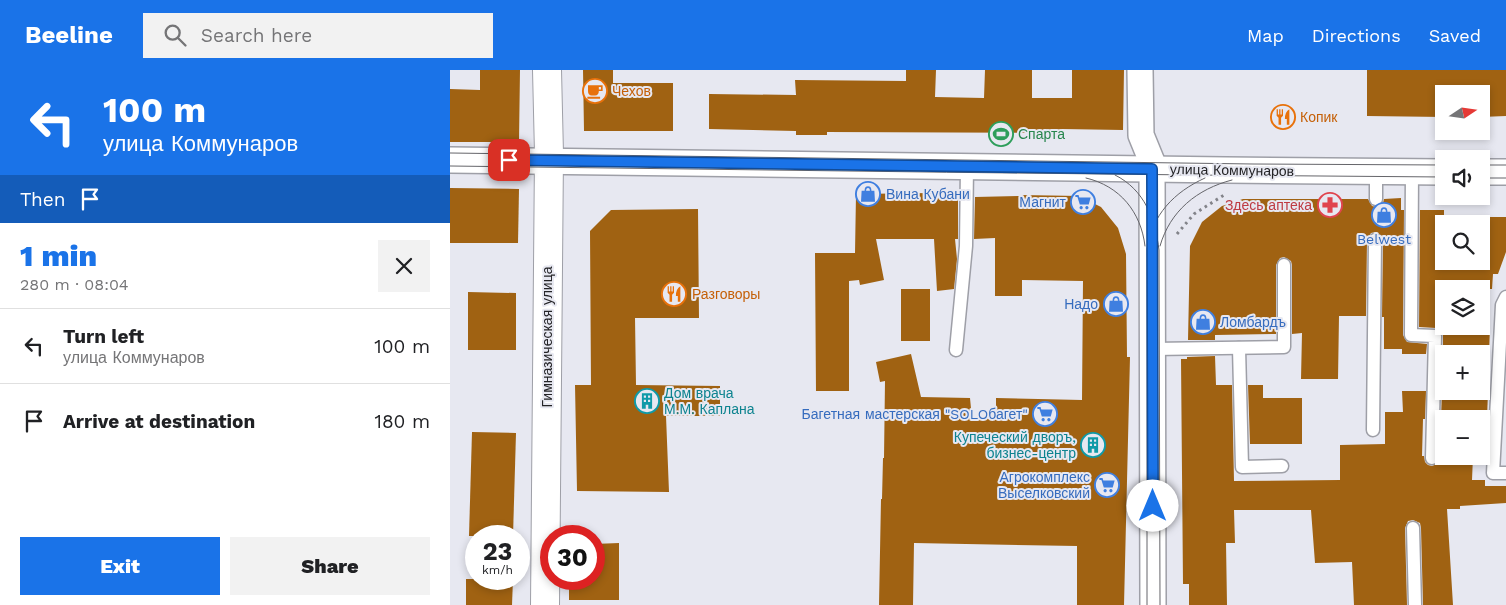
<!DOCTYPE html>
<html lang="en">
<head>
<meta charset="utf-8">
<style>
	:root { --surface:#fff; --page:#f2f2f2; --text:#202124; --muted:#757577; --line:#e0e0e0; --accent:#1a73e8 }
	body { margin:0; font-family:"Work Sans",sans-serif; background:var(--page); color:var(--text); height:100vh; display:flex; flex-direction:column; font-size:19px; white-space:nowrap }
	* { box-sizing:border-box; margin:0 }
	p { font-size:16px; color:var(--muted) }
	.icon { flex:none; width:28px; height:28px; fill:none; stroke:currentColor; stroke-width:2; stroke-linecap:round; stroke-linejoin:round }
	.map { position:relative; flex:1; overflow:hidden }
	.drawer { display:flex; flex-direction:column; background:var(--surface); width:450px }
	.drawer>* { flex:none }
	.top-card { background:#1a73e8; color:#fff; overflow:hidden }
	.needle { width:32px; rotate:77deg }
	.controls { position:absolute; left:985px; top:15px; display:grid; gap:10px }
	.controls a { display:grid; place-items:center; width:55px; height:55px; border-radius:0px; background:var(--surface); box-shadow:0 2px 8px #0003; font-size:25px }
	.speed { position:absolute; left:15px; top:455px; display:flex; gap:10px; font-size:25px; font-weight:700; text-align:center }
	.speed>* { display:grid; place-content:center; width:65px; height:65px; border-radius:50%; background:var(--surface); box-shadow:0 2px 8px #0003; line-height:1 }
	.speed small { font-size:12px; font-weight:400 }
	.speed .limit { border:8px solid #d22; background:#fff; color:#111 }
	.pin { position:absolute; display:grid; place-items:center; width:42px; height:42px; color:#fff; margin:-21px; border-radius:10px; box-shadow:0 2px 8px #0006 }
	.me { position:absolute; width:55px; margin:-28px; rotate:0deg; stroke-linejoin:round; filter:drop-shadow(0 0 4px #0008) }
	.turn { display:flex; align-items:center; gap:18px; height:105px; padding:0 20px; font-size:22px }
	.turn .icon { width:65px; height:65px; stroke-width:2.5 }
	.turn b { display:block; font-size:35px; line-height:42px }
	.then { display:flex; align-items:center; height:48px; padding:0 20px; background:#0003; gap:10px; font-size:19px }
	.round { display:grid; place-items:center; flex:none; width:52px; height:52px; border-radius:0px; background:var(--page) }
	.headline { display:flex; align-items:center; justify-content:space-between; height:85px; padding:0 20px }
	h1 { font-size:30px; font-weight:800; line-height:38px; color:var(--accent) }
	.cta { display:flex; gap:10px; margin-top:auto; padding:10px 20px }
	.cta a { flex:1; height:58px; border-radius:0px; background:var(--accent); color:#fff; font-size:20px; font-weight:800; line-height:58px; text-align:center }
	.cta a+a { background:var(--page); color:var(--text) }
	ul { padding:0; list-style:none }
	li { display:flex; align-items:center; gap:15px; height:75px; padding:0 20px; border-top:1px solid var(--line) }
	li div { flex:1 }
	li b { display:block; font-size:19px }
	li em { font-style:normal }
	header { display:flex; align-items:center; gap:30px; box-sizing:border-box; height:70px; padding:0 25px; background:var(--accent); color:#fff }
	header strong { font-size:24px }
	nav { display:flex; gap:28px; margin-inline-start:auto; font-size:18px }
	.search { width:350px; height:45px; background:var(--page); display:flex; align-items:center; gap:12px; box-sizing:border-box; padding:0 18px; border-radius:0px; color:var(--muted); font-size:19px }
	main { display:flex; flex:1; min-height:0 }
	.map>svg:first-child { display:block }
	.building { fill:#a06212 }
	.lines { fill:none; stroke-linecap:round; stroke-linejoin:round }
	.lane-casing { stroke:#9e9fa7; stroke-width:15 }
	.street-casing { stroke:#9e9fa7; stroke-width:28 }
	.secondary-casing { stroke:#9e9fa7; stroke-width:30 }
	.path { stroke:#828389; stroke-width:3; stroke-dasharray:2.5 4; stroke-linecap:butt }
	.lane { stroke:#fff; stroke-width:12 }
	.street { stroke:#fff; stroke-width:25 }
	.secondary { stroke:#fff; stroke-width:28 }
	.tram { stroke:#65656a; stroke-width:1 }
	.route-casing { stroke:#114b97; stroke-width:12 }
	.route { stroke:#1a73e8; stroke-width:9 }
	.labels { text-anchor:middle; stroke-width:4; stroke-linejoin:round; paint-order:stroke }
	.food-label { font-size:14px; fill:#c56008; stroke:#e7e8f1; text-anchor:start }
	.leisure-label { font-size:14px; fill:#27864d; stroke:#e7e8f1; text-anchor:start }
	.street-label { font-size:14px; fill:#242427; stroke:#e7e8f1 }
	.shop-label { font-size:14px; fill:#366cbe; stroke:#e7e8f1; text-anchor:end }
	.health-label { font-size:14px; fill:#be3a42; stroke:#e7e8f1; text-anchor:end }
	.culture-label { font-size:14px; fill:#0d838f; stroke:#e7e8f1; text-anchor:start }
</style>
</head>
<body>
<header>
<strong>Beeline</strong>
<div class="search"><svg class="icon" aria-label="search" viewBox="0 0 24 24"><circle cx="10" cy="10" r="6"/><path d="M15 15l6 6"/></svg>Search here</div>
<nav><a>Map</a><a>Directions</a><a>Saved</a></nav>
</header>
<main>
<section class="drawer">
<div class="top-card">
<div class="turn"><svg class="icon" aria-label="left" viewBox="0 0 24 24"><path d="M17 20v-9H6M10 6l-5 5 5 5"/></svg><div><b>100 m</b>улица Коммунаров</div></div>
<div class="then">Then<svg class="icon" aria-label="arrive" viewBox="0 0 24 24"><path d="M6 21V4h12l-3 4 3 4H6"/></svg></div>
</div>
<div class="headline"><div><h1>1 min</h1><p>280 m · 08:04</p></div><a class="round"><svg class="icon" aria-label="close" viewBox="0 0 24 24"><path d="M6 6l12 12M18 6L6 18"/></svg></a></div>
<ul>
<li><svg class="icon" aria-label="left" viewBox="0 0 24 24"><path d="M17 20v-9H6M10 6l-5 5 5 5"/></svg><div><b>Turn left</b><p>улица Коммунаров</p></div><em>100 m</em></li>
<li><svg class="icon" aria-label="arrive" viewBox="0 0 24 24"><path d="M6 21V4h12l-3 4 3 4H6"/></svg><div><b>Arrive at destination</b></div><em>180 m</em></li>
</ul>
<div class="cta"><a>Exit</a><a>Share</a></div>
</section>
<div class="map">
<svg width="1056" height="535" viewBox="0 0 1056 535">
	<rect width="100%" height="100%" fill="#e7e8f1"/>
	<g class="building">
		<polygon points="30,0 70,0 69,72 0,72 0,19 30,20"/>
		<polygon points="133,0 163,0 163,13 223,13 223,61 134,61"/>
		<polygon points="456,0 486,0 485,27 534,28 535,0 582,0 582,28 622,28 622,0 674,0 673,60 612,59 612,63 377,62 377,65 346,65 346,61 259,59 259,24 346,25 345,10 456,11"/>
		<polygon points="917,0 1056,0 1056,46 1031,47 1031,24 994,24 994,47 917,46"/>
		<polygon points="0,118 69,119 68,173 0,173"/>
		<polygon points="480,123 505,124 505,128 508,128 508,169 505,169 507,189 504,219 487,221 484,169 426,169 434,210 410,215 409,210 399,211 399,321 366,321 365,183 405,183 406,124"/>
		<polygon points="571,125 629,126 651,137 668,158 676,184 677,287 680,287 674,535 627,535 627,476 464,473 463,535 429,535 431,429 432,429 433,388 434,388 435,311 430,312 426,292 461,284 471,327 520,328 522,349 546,348 546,328 632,330 633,211 572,210 572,226 545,226 545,168 524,169 525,127 571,126"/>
		<polygon points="951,128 951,140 954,140 953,265 957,272 977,274 976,284 952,284 952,279 934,279 934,247 932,247 933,170 932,166 926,162 921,163 917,170 916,246 889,246 888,309 851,309 852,263 842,264 842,195 841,191 834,187 830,188 826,195 826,264 765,265 765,270 738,270 740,176 752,152 772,136 793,129 918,129 922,136 926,137 933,133 934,129"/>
		<polygon points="248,139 249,248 185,248 186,315 270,316 270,346 216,346 219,422 127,421 125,315 141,315 140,161 161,140"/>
		<polygon points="970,140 994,140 994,191 1031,191 1031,147 1056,147 1056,182 1048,204 1043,204 1042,219 994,219 994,256 1040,256 1039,284 993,284 993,266 992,262 986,258 969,257"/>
		<rect x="451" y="219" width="29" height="52"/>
		<polygon points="18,222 66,223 66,280 18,280"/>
		<polygon points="765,286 766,315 782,315 784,411 890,410 890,375 935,374 935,342 953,342 952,321 976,321 975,349 973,349 972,386 974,386 975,392 978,395 982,396 989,393 990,386 1023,386 1022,410 1035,410 1035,416 1056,416 1056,433 1010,436 1010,439 997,439 1003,535 973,535 971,458 970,453 963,450 958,451 955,458 957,535 904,535 902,492 865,493 861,440 784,440 785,473 776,473 777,535 739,535 739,514 733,514 731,289 737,289 737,287"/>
		<polygon points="798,315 813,315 813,328 852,328 852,374 800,374"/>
		<polygon points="992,321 1038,321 1037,349 991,349"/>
		<polygon points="22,362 66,363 63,466 19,466"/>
		<polygon points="169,473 169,530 119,530 119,509 144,509 144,474"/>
		<polygon points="16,509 63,509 62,535 16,535"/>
	</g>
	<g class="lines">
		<defs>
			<g id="lane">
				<polyline points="962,101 961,265 985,266 982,388"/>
				<polyline points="926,129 926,101"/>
				<polyline points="1056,227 1052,235 1043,403 1056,403"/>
				<polyline points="789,278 792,397 832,396"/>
				<polyline points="703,279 834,277 834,195"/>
				<polyline points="506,280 516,176 517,96"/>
				<polyline points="923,360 925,170"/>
				<polyline points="963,458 965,535"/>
			</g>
			<g id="street">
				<polyline points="690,0 691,65 702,92 703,535"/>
				<polyline points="0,90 776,100 994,102"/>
				<polyline points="1031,102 1056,102"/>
			</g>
			<polyline id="secondary" points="95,535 99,84 97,0"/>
		</defs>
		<use href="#lane" class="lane-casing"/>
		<use href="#street" class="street-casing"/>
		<use href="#secondary" class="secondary-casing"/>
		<polyline class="path" points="727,164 744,144 774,125"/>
		<use href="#lane" class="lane"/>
		<use href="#street" class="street"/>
		<use href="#secondary" class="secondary"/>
		<g class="tram">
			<polyline points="0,83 803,94 994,95"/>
			<polyline points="1031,95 1056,95"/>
			<path d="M0 96C331 100 662 105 994 107"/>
			<path d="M665 105C695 120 705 149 709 180L710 535"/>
			<path d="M636 108C670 116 691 142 695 176"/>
			<polyline points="1031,108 1056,108"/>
			<path d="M710 176C720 141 747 119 782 110"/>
			<path d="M697 535V179C702 145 724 122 755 108"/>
		</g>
	</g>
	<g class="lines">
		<defs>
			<polyline id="route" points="59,90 702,99 703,436"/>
		</defs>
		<use href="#route" class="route-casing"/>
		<use href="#route" class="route"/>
	</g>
	<defs>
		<symbol id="cafe-ring" viewBox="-11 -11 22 22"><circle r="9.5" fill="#e7e8f1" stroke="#e8710a" stroke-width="1.5"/><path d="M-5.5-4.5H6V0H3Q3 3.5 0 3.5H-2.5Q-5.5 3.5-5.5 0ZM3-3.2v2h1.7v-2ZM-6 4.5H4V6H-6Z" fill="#e8710a"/></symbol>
		<symbol id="restaurant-ring" viewBox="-11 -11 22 22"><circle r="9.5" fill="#e7e8f1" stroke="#e8710a" stroke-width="1.5"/><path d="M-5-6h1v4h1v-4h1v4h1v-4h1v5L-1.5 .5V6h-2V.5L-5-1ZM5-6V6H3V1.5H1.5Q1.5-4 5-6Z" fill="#e8710a"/></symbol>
		<symbol id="stadium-ring" viewBox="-11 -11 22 22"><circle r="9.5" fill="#e7e8f1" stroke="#2e9e5b" stroke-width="1.5"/><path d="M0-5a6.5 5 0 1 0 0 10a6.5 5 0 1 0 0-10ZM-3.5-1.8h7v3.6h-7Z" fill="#2e9e5b"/></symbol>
		<symbol id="shop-ring" viewBox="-11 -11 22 22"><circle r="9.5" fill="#e7e8f1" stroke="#3f7fe0" stroke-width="1.5"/><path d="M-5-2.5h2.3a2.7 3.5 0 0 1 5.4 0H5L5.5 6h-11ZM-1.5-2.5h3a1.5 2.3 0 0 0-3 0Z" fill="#3f7fe0"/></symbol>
		<symbol id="supermarket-ring" viewBox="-11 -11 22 22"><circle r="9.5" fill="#e7e8f1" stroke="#3f7fe0" stroke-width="1.5"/><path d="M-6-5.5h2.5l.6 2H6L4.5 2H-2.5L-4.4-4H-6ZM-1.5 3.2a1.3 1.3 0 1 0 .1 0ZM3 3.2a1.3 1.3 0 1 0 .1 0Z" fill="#3f7fe0"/></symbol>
		<symbol id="pharmacy-ring" viewBox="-11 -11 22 22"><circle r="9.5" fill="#e7e8f1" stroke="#e0444e" stroke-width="1.5"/><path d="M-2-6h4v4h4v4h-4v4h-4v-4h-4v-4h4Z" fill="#e0444e"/></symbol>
		<symbol id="building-ring" viewBox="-11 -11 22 22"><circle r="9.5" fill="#e7e8f1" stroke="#0f9aa8" stroke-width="1.5"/><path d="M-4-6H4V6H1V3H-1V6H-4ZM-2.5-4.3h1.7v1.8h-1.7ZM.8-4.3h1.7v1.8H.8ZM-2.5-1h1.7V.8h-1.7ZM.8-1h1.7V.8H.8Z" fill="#0f9aa8"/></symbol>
	</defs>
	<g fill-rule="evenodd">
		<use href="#cafe-ring" x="131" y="7" width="28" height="28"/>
		<use href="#restaurant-ring" x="819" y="33" width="28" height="28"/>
		<use href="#stadium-ring" x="537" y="50" width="28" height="28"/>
		<use href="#shop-ring" x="404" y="110" width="28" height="28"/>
		<use href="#supermarket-ring" x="619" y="118" width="28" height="28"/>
		<use href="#pharmacy-ring" x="866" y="121" width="28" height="28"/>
		<use href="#shop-ring" x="920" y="131" width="28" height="28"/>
		<use href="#restaurant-ring" x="210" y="210" width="28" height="28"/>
		<use href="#shop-ring" x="652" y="220" width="28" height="28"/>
		<use href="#shop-ring" x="739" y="238" width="28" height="28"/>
		<use href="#building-ring" x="183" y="317" width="28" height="28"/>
		<use href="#supermarket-ring" x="581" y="330" width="28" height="28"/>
		<use href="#building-ring" x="629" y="361" width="28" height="28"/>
		<use href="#supermarket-ring" x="643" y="401" width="28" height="28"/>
	</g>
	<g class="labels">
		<g class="food-label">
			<text x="162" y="26">Чехов</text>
			<text x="850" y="52">Копик</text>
			<text x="242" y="229">Разговоры</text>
		</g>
		<g class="leisure-label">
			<text x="568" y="69">Спарта</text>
		</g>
		<g class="street-label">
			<text transform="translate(782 100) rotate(1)" y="5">улица Коммунаров</text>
			<text transform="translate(97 267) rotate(-90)" y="5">Гимназическая улица</text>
		</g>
		<g class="shop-label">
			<text x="436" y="129" text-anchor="start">Вина Кубани</text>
			<text x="616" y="137">Магнит</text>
			<text x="934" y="174" text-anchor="middle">Belwest</text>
			<text x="648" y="239">Надо</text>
			<text x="770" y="257" text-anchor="start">Ломбардъ</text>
			<text x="578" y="349">Багетная мастерская "SOLOбагет"</text>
			<text x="640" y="412">Агрокомплекс<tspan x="640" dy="16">Выселковский</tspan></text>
		</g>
		<g class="health-label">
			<text x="862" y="140">Здесь аптека</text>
		</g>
		<g class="culture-label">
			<text x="214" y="328">Дом врача<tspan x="214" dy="16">М.М. Каплана</tspan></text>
			<text x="626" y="372" text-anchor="end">Купеческий дворъ,<tspan x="626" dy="16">бизнес-центр</tspan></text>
		</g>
	</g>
</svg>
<div class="controls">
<a><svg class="needle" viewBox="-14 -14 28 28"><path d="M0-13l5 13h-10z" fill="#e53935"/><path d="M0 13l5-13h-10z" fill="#757577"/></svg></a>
<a><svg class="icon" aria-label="sound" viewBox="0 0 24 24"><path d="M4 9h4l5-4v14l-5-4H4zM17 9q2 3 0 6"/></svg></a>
<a><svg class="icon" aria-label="search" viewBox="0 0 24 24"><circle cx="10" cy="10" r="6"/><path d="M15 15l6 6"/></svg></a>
<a><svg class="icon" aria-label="layers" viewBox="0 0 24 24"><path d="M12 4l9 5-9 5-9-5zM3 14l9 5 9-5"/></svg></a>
<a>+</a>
<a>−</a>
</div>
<div class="speed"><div>23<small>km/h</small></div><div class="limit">30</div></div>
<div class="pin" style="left:59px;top:90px;background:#d93025"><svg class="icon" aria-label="arrive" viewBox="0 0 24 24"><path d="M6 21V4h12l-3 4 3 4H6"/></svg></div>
<svg class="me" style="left:703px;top:436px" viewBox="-20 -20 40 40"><circle r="19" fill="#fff"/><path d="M0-13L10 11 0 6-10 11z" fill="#1a73e8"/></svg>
</div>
</main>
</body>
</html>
